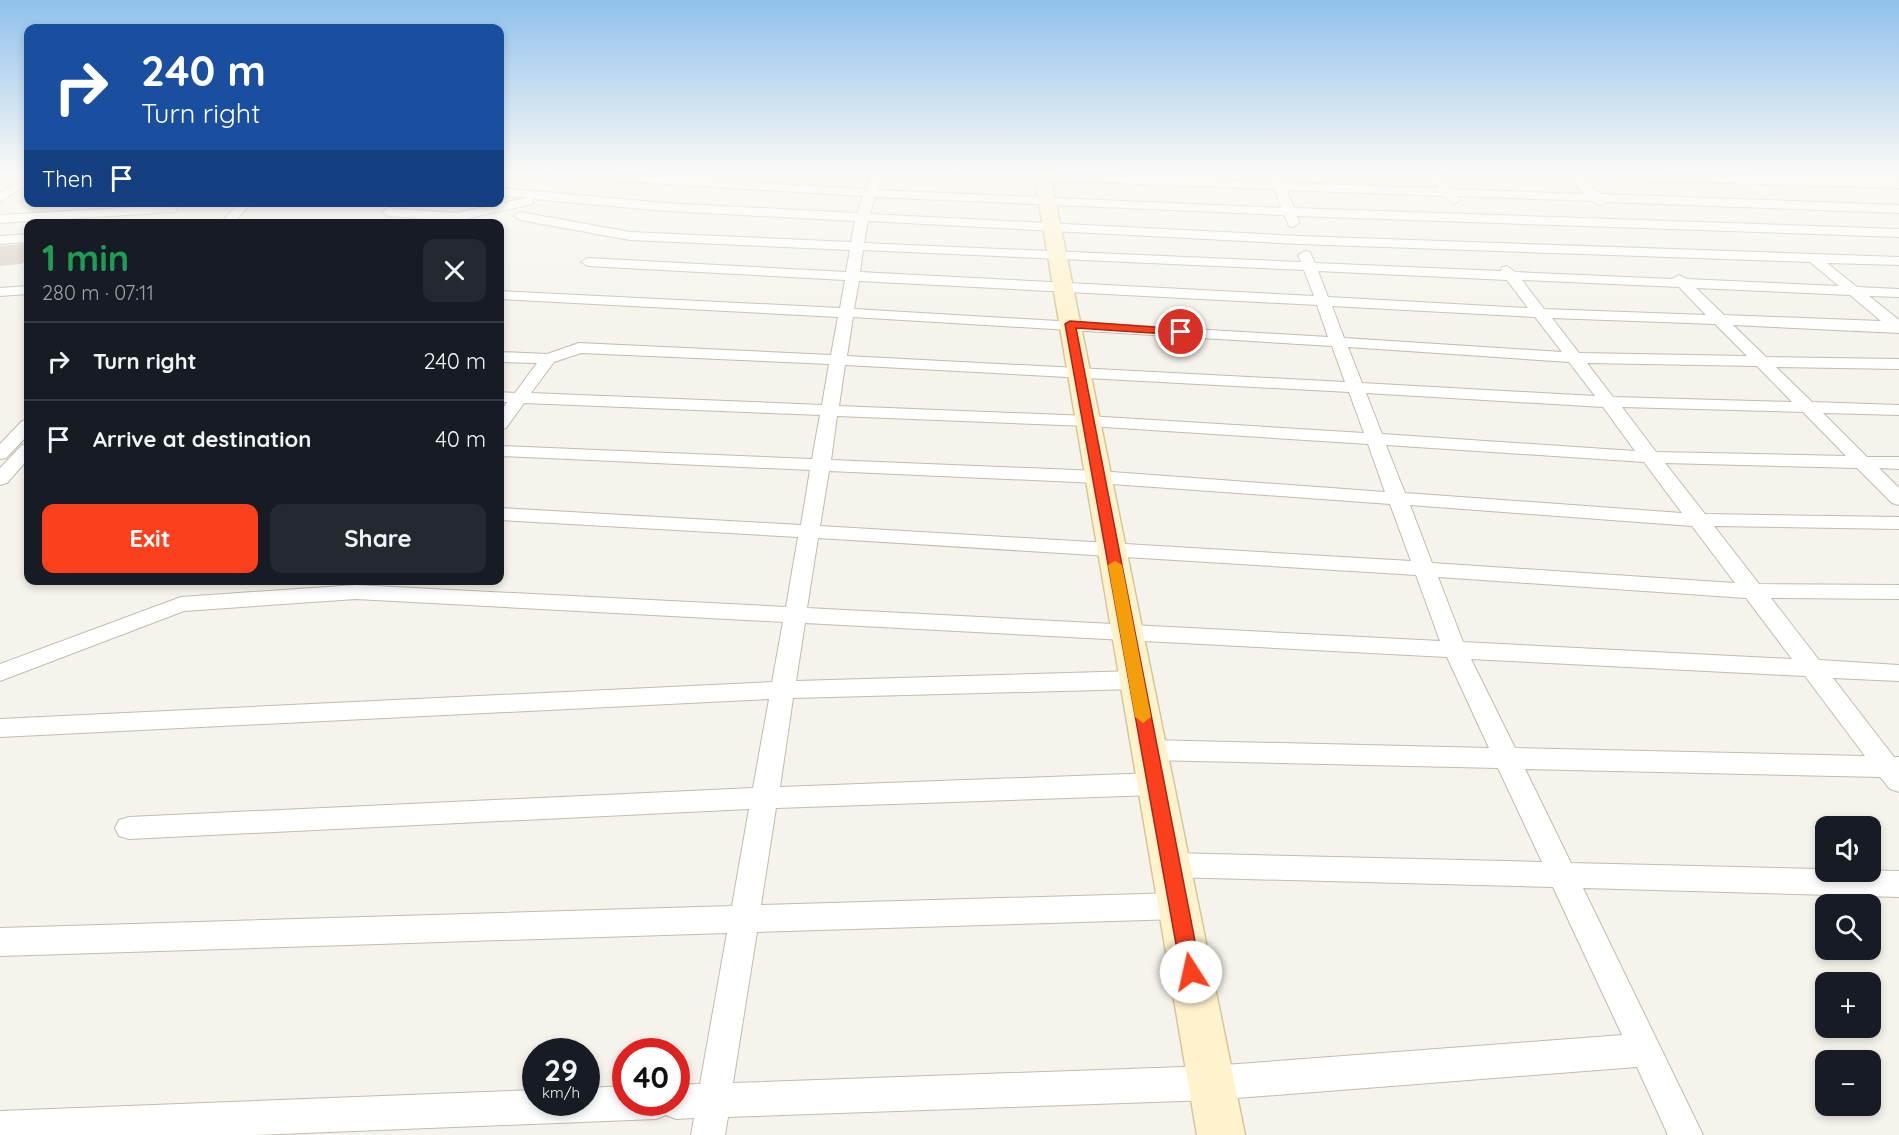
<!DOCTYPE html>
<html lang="en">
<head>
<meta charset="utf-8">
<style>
	:root { --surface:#171b24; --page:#242831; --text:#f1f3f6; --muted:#9ea1a6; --line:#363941; --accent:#fc3f1d }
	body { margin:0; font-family:Quicksand,sans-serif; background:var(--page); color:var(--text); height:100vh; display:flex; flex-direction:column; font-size:22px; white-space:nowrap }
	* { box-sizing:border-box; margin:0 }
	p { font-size:20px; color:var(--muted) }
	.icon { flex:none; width:33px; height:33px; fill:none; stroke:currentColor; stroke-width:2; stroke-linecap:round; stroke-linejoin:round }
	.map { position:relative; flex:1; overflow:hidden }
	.details { position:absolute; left:24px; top:219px; width:480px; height:366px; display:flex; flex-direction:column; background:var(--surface); border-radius:12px; box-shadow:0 3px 9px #0003 }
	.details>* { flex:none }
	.hud { position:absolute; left:24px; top:24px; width:480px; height:183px; border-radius:12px; box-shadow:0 3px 9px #0003; background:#1a4fa0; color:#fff; overflow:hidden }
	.fabs { position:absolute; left:1815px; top:816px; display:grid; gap:12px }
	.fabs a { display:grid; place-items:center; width:66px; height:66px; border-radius:12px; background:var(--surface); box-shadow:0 3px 9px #0003; font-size:30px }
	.speed { position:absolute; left:522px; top:1038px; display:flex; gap:12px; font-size:30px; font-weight:700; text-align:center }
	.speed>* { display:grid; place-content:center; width:78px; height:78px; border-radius:50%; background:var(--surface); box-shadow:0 3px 9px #0003; line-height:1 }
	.speed small { font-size:15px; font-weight:400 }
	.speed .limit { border:9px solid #d22; background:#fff; color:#111 }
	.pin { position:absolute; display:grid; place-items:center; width:51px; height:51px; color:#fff; margin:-26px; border:3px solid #fff; border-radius:50%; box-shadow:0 2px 6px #0007 }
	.me { position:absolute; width:66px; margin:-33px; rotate:350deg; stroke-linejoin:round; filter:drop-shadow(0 0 4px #0008) }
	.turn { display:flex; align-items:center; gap:21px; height:126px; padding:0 18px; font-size:27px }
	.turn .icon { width:78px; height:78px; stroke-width:2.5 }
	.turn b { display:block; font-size:42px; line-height:51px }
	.then { display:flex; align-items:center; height:57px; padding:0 18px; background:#0003; gap:12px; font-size:22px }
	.round { display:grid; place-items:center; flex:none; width:63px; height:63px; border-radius:12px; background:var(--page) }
	.head { display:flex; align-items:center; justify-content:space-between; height:102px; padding:0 18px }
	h1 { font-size:36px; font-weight:700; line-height:45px; color:#1e9e55 }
	.action { display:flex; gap:12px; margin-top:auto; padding:12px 18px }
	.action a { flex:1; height:69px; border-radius:12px; background:var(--accent); color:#fff; font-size:24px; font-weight:700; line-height:69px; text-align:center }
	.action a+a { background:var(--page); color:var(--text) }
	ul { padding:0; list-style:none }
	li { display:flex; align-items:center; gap:18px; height:78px; padding:0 18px; border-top:2px solid var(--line) }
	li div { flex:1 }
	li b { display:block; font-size:22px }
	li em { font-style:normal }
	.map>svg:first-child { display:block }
	.building { fill:#d8cfc1 }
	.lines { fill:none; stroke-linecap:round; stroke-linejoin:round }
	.street-casing { stroke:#c2bbae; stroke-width:2 }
	.secondary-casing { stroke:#d6c79b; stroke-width:3 }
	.street { fill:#fff; fill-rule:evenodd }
	.secondary { fill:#fff3cd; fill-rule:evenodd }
	.route { fill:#fc3f1d; stroke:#a42913; stroke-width:1.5 }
	.slow { fill:#f59e0b }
</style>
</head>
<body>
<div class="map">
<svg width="1899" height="1135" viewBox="0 0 1899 1135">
	<rect width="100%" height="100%" fill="#f6f3ec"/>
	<polygon class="building" points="28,244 28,259 21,264 0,266 0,246"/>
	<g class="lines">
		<defs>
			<g id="street">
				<path d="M549 174H607L866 189 871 174H883L878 190 1281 208 1275 189 959 177 953 174H1043L1272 182 1269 174H1281L1284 183 1438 188 1427 174H1439L1451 189 1585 194 1569 178 1532 177 1526 174H1647L1899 180V188L1583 179 1600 194 1899 205V213L1607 202 1601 206 1593 201 1457 196 1460 200 1454 204 1444 196 1287 190 1294 208 1899 229V237L1297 216 1299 223 1293 227 1289 226 1284 215 875 197 870 214 1299 236 1899 257V265L1827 263 1857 287 1899 289V297L1869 296 1899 320V333L1733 325 1766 357 1899 359V369L1776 367 1812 402 1899 405V415L1823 413 1867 457H1899V469L1879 468 1899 488V505L1892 503 1857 468 1665 463 1705 514 1899 517V529L1714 526 1759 584 1899 585V599L1771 598 1819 660 1899 665V681L1833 678 1894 757H1899V792L1890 789 1880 777 1525 769 1571 863 1899 871V897L1583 888 1703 1135H1668L1637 1067 1211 1100 728 1117 725 1135H691L694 1118 676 1119 666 1115 656 1119 255 1135H0V1111L536 1090V1102H586V1088L626 1086V1102H676V1085L700 1084 727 933 0 956V928L732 906 749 809 129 839 119 836 115 828 119 820 129 817 753 788 769 699 0 737V719L772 682 783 622 356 599 184 611 0 681V664L181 597 356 585 786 607 798 537 500 520V508L801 525 810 470 500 456V446L812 459 820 415 524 403 506 428 500 429V413L507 402H500V392L515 393 537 363 500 362V352L547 354 579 343 831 355 838 317 500 299V291L840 308 845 280 588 266 581 262 588 258 846 272 850 250 630 240 520 220 514 216 520 212 630 232 851 242 855 221 666 211 533 199V204L456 221 388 216 382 212 388 208 456 213 526 198 500 195V188L666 203 857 213 863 196 555 177ZM868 221 1299 244 1810 262 1839 286 1687 279 1679 275 1672 279 1515 272 1507 266 1502 267 1501 271 1315 263 1310 252 1305 251 1298 255 1301 262 864 243ZM863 250 1304 270 1314 296 860 272ZM1318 271 1507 280 1528 308 1328 297ZM1522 280 1679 287 1706 315 1544 309ZM859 281 1317 305 1328 337 854 309ZM1696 288 1850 295 1881 321 1724 315ZM1332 306 1535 317 1562 352 1344 338ZM853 317 1332 346 1345 382 847 356ZM1552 318 1715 324 1747 356 1579 353ZM1348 347 1569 362 1595 396 1362 383ZM581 353 829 364 822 405 531 393 554 362ZM1587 363 1757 366 1792 402 1613 397ZM845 365 1349 392 1364 433 1088 416 839 406ZM1366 393 1603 407 1635 451 1382 434ZM1622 407 1803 412 1846 456 1656 452ZM837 416 1088 426 1368 444 1385 492 1098 471 831 460ZM1386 445 1644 462 1682 513 1405 493ZM829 471 1098 483 1390 504 1411 561 820 526ZM1410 505 1692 526 1735 583 1432 563ZM818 538 1416 575 1440 641 807 608ZM1438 577 1746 598 1792 659 1463 642ZM805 623 1447 657 1489 748 1149 740 1140 743 1136 750 1140 757 1149 760 1498 768 1542 862 1171 853 1161 856 1157 865 1161 874 1171 877 1553 887 1622 1035 1211 1066 733 1083 757 932 1178 919 1188 915 1193 906 1188 897 1178 893 761 905 776 808 1155 795 1164 791 1168 784 1164 777 1155 773 780 787 793 698 1136 689 1144 686 1148 680 1144 674 1136 671 796 681ZM1471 659 1805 676 1865 756 1515 748Z"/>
				<polygon points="28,176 28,184 0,202 0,193"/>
				<polygon points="239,202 252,202 233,224 220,224"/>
				<polygon points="171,205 177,209 175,212 0,223 0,215"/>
				<polygon points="28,234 28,242 0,244 0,236"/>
				<polygon points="28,286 28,294 0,296 0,288"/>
				<polygon points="28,420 28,435 6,458 0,459 0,444 22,421"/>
				<polygon points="28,444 28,459 7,483 0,485 0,468 22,445"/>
			</g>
			<polygon id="secondary" points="1034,174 1050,174 1245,1135 1197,1135"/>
		</defs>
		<use href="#street" class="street-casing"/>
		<use href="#secondary" class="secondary-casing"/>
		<use href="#street" class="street"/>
		<use href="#secondary" class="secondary"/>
	</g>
	<linearGradient id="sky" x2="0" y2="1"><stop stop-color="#8fc1ec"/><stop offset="0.52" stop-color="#fbfaf6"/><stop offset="1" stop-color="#fbfaf6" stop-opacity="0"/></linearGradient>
	<rect width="1899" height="333" fill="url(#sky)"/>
	<polygon class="route" points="1070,321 1181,329 1186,332 1181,335 1076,328 1201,972 1198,979 1191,982 1184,979 1181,972 1065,324"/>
	<polygon class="slow" points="1115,561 1122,565 1151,717 1143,723 1135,717 1108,565"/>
</svg>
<div class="fabs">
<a><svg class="icon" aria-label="sound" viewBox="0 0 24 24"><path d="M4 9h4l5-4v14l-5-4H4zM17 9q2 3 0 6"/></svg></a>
<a><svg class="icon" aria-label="search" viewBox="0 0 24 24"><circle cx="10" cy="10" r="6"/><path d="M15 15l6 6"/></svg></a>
<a>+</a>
<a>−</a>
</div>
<div class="speed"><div>29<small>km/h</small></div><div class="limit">40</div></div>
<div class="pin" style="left:1181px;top:332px;background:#d93025"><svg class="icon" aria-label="arrive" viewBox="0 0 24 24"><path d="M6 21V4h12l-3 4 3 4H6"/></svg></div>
<svg class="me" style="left:1191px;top:972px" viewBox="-20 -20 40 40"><circle r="19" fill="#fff"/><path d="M0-13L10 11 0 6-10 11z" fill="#fc3f1d"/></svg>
<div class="hud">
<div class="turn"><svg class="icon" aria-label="right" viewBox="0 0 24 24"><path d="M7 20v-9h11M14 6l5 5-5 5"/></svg><div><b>240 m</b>Turn right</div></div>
<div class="then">Then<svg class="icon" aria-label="arrive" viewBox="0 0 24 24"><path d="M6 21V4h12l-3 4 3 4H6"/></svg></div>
</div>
<section class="details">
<div class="head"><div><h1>1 min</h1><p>280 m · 07:11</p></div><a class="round"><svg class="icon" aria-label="close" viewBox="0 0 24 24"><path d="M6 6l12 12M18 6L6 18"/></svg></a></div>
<ul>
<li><svg class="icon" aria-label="right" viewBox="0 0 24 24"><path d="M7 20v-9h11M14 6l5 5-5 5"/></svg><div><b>Turn right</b></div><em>240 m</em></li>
<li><svg class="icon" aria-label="arrive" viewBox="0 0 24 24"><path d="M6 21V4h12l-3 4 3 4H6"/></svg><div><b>Arrive at destination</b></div><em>40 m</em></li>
</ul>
<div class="action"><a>Exit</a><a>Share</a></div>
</section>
</div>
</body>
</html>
